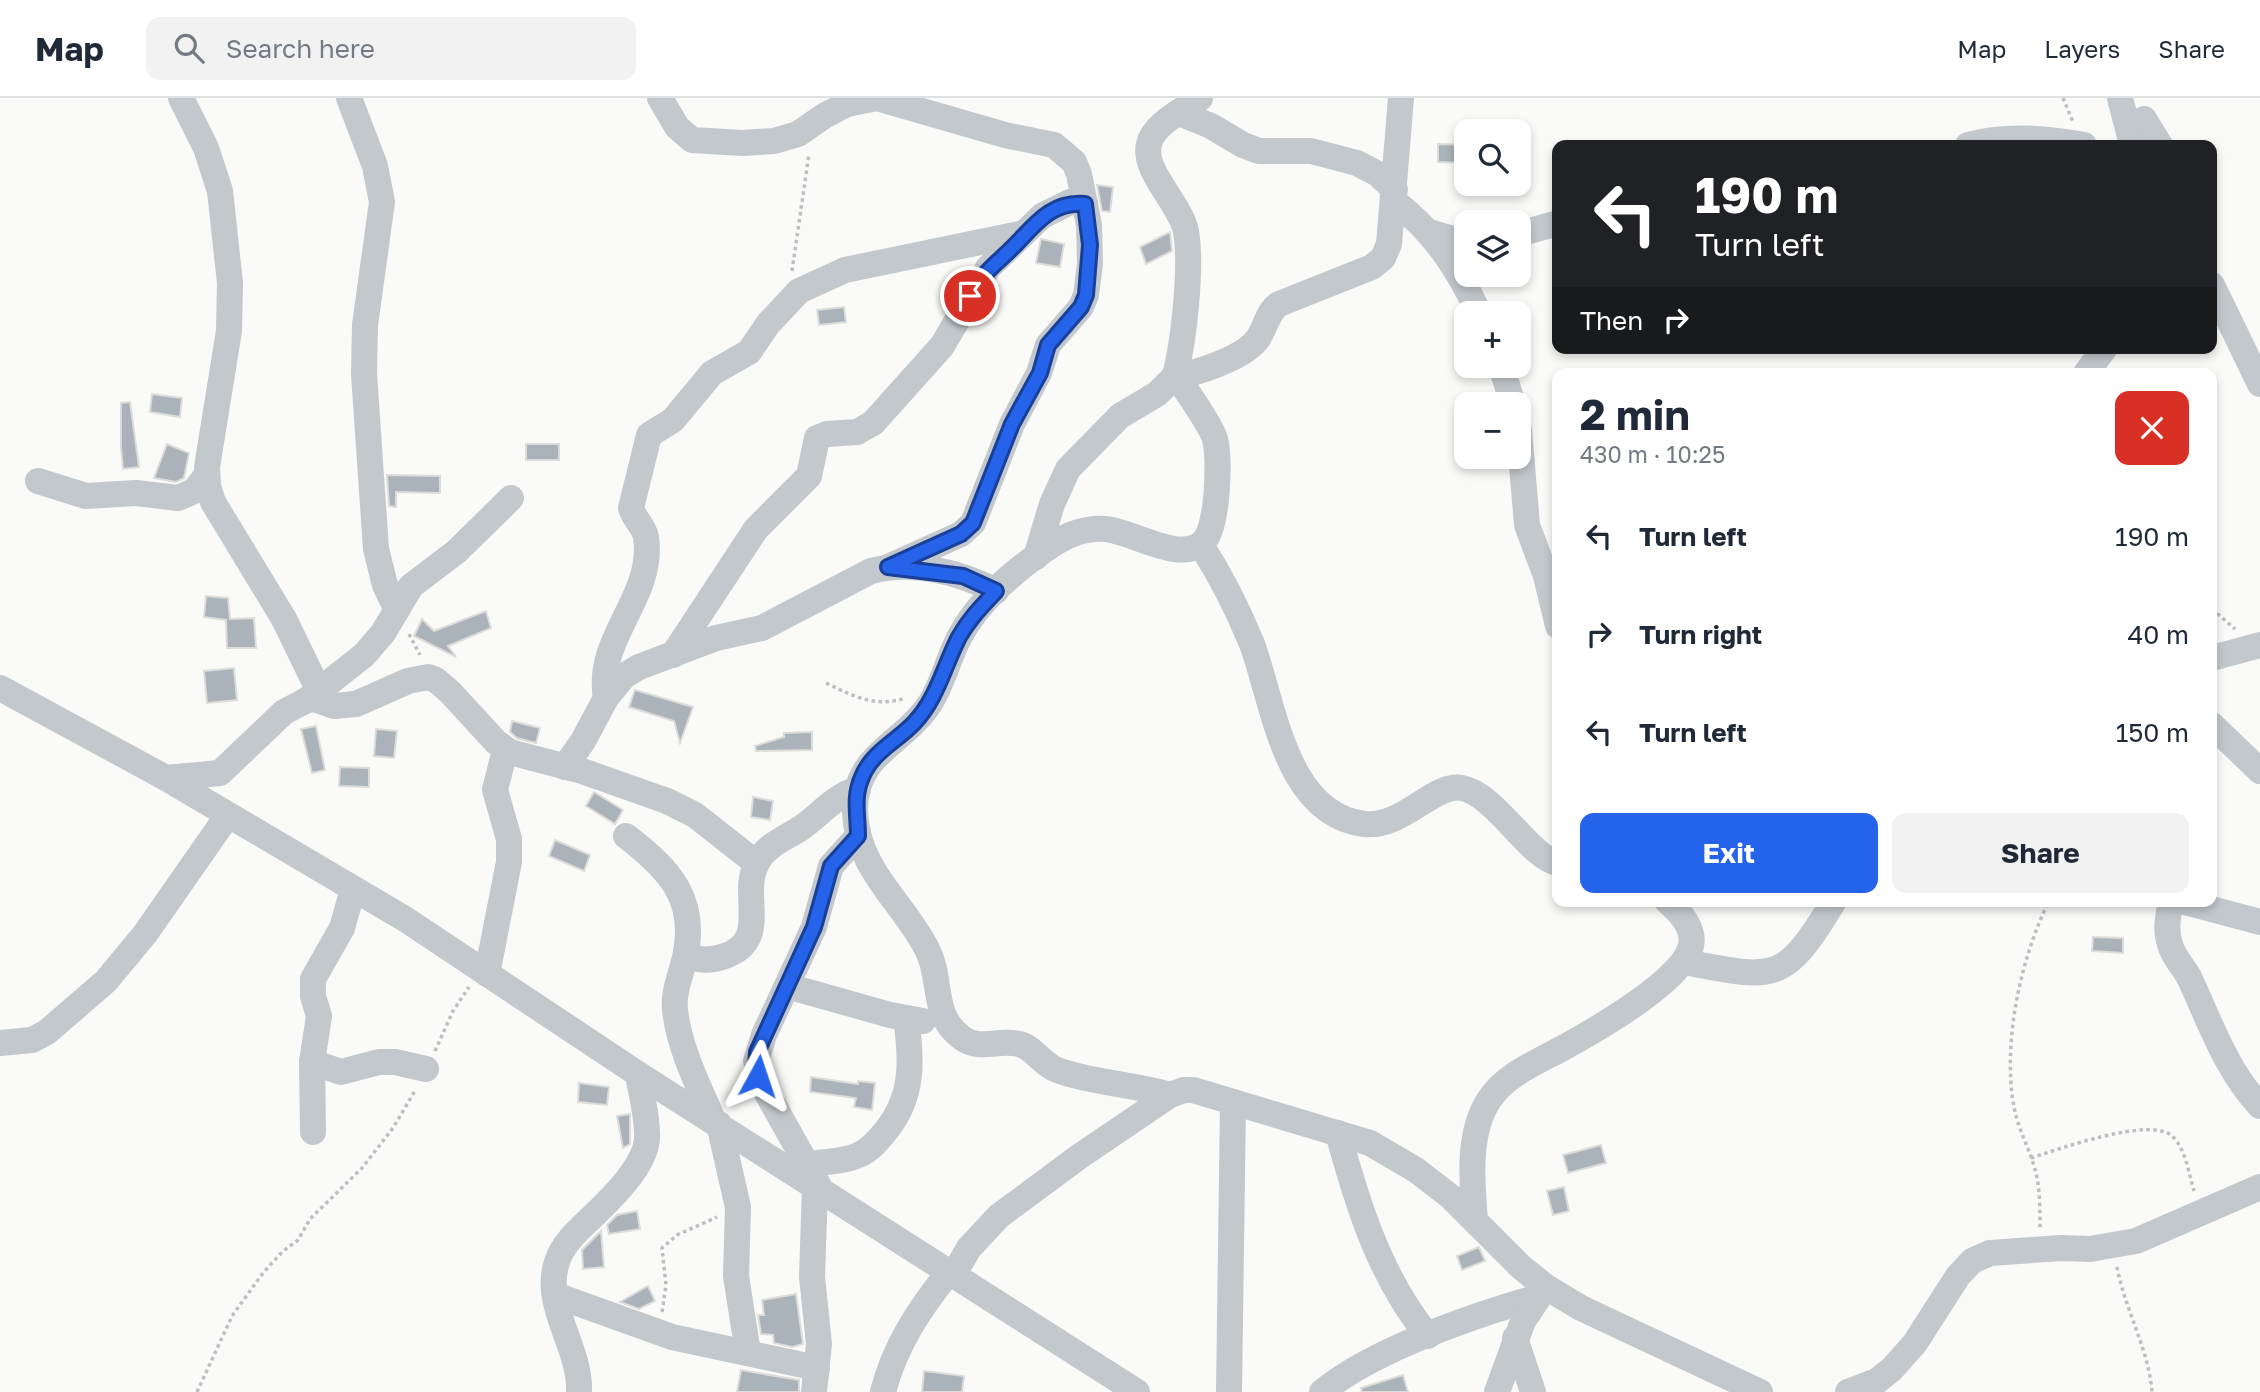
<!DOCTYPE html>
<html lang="en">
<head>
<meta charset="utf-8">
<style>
	:root { --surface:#fff; --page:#f2f2f3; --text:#1f2937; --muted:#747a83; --line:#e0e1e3; --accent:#2563eb }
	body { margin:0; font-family:"Golos Text",sans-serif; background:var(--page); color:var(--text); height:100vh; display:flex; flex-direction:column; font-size:26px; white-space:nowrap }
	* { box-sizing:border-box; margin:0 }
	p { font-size:23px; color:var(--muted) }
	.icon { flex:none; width:38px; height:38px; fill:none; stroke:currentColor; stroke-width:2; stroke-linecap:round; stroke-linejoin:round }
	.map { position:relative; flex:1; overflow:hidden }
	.details { position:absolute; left:1552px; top:270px; width:665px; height:539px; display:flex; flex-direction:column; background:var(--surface); border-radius:14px; box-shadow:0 4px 10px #0003 }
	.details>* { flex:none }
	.top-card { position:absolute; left:1552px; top:42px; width:665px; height:214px; border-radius:14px; box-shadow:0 4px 10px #0003; background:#202124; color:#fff; overflow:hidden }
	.buttons { position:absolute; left:1454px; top:21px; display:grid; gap:14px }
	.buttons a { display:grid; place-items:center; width:77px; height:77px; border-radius:14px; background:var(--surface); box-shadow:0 4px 10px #0003; font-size:35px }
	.pin { position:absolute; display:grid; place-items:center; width:60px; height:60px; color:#fff; margin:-30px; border:4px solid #fff; border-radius:50%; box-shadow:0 2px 7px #0007 }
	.me { position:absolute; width:77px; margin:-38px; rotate:5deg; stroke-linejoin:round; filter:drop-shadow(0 0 5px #0008) }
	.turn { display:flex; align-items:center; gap:24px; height:147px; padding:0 28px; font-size:32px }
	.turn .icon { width:91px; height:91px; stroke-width:2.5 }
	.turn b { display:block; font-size:49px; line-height:60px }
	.then { display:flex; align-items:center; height:66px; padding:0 28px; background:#0003; gap:14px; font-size:26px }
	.round { display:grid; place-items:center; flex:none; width:74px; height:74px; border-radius:14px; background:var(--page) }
	.overview { display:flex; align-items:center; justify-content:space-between; height:119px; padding:0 28px }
	h1 { font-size:42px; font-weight:700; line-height:52px }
	.action { display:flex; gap:14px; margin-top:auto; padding:14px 28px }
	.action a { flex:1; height:80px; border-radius:14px; background:var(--accent); color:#fff; font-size:28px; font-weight:700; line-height:80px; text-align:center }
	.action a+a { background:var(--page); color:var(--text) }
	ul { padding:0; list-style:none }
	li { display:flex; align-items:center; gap:21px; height:98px; padding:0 28px }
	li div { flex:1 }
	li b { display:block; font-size:26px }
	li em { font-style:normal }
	header { display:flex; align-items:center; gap:42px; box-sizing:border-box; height:98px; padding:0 35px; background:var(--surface); border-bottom:2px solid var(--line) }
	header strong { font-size:33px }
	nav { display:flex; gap:38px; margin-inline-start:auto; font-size:24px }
	.search { width:490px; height:63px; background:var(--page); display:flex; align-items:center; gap:18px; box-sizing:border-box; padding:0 24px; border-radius:14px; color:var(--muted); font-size:26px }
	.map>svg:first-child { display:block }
	.building { fill:#aab3b9; stroke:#dcdcda; stroke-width:2 }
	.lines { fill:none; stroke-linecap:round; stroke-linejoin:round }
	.path { stroke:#bbbfc2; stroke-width:3.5; stroke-dasharray:3.5 3.5; stroke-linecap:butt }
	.minor { stroke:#c3c8cc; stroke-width:26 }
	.route-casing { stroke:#184099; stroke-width:18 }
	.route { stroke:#2563eb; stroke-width:12 }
</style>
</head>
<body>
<header>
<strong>Map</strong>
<div class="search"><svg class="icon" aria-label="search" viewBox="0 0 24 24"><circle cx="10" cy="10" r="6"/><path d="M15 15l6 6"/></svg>Search here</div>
<nav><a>Map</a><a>Layers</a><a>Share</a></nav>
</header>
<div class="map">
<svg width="2260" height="1294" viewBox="0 0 2260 1294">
	<rect width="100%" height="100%" fill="#fafaf8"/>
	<g class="building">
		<polygon points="1438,46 1466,47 1466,65 1438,64"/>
		<polygon points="1097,87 1113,89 1110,114 1102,113"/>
		<polygon points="1170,134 1172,153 1146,166 1140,149"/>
		<polygon points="1041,141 1064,146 1060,169 1036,165"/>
		<polygon points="844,209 846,224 819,227 817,212"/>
		<polygon points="152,296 182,300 180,319 150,314"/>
		<polygon points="130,304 139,369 123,371 121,349 121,305"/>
		<polygon points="167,346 189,355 184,380 176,384 154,380"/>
		<rect x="526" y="346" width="33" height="16"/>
		<polygon points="387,377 440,378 440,395 396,394 396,409 389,408"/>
		<polygon points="206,498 228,500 230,521 254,520 256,550 227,550 226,522 204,519"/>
		<polygon points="486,513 491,530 448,548 456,559 414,538 422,521 434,533"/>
		<polygon points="234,570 237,602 207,605 204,573"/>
		<polygon points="635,592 693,609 680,645 674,623 629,609"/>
		<polygon points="512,623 540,630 536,645 517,640 510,634"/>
		<polygon points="316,628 325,672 312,675 301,631"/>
		<polygon points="376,631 397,633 394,660 374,658"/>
		<polygon points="812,634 812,652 756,653 755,648 784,639 784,635"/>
		<polygon points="340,669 369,670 369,689 339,688"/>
		<polygon points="594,694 623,712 615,726 586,708"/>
		<polygon points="753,699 773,703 770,722 751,719"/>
		<polygon points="555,742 590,757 584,773 549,758"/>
		<polygon points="2093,839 2123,840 2123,855 2092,853"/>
		<polygon points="811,979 858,986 858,983 875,985 872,1012 854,1009 856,1000 810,994"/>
		<polygon points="579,985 609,989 607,1007 578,1004"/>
		<polygon points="630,1016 630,1046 623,1050 617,1018"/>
		<polygon points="1601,1047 1606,1065 1568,1075 1563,1057"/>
		<polygon points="1564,1089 1569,1113 1553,1117 1547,1093"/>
		<polygon points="637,1113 640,1131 609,1136 607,1127 617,1117"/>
		<polygon points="601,1133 604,1169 583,1171 582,1152"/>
		<polygon points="1479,1149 1485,1163 1462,1172 1457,1158"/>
		<polygon points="648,1188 655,1203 639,1211 620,1204"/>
		<polygon points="796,1196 803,1246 792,1249 774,1245 773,1237 761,1236 758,1217 764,1217 762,1202"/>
		<polygon points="741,1272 799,1282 799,1294 737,1294"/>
		<polygon points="924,1273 964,1278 962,1294 922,1294"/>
		<polygon points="1403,1277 1408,1294 1362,1294 1361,1290"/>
	</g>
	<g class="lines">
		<g class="path">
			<polyline points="2063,0 2073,24"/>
			<polyline points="792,173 809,56"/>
			<polyline points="2212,511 2235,531"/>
			<polyline points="409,536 420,557"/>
			<path d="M826 585C853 598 875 610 906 600"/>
			<polyline points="435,953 453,913 469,889"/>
			<path d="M2031 1060C2059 1051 2151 1018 2172 1038 2186 1051 2189 1077 2194 1093"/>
			<path d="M2040 1129C2040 1112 2040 1092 2036 1075 2031 1054 2020 1035 2015 1014 2001 950 2020 861 2049 803"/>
			<path d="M2117 1169C2125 1212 2149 1252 2152 1294"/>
			<polyline points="662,1214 666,1187 662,1150 677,1137 717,1119"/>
			<polyline points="197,1294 232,1218 263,1175 282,1154 298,1142 310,1121 362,1070 393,1030 416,991"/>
		</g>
		<g class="minor">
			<polyline points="181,0 206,50 220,93 230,185 229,233 207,369 208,388 213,404 284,521 318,591"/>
			<polyline points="349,0 375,68 382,104 365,227 364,276 376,451 385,487 397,512"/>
			<polyline points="660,0 677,29 692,42 743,45 774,43 798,36 824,18 847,6 877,0 1005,37 1054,47 1074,64 1079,76 1089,127 1090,166 1086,197 1081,209 1048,247 1039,275 1012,326 973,425 961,436 888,469"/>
			<polyline points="2120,0 2132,47"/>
			<polyline points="1179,15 1211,28 1243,47 1259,53 1311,53 1357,65 1378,76 1395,92"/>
			<polyline points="2144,21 2160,47"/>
			<path d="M1968 47C2004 37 2047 40 2084 47"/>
			<path d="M1394 103C1435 135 1457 169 1479 215"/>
			<polyline points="1429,134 1466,145"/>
			<polyline points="1519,136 1558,125"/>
			<polyline points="2212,187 2260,286"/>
			<polyline points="1501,268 1513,306"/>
			<polyline points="2086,275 2105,250"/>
			<polyline points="1519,332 1527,427 1546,478 1558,528"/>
			<polyline points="38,383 86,398 136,395 178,400 194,393 207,377"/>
			<path d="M1201 447C1221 478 1238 512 1252 546 1274 606 1285 716 1364 726 1404 730 1433 685 1462 690 1495 696 1530 760 1558 765"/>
			<path d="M1036 459 1052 406 1068 371 1120 318 1157 296 1175 278C1196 276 1242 260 1256 243 1266 231 1266 215 1279 206L1372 169 1383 160 1389 146 1401 0"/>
			<polyline points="673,557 756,431 809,378 817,340 827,336 857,334 873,325 942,248 988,170 1042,118 1070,104 1085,105"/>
			<polyline points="2212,560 2260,547"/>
			<polyline points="0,590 166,680 405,821 638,976 1137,1294"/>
			<path d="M606 600C595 540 655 499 646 439 644 428 634 421 631 410L649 337 673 322 712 275 749 254 768 226 799 193 845 172 1024 135"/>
			<polyline points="307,602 364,557 383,535 411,488 456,454 511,400"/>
			<polyline points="2212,627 2260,673"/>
			<path d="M565 669 583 643 606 600 624 578 639 569 716 540 762 530 871 473C912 462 959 474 996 493"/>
			<polyline points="166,680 220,675 284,614 307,602 315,601 334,608 356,606 408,583 428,579 436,582 450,594 496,644 510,654 582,673 667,703 695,717 756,765"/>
			<path d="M626 738C669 771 698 801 685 859 681 877 673 894 675 912 679 950 699 989 714 1024"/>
			<path d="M2171 803C2168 818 2165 832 2170 846 2173 859 2183 868 2189 879 2210 924 2226 972 2260 1008"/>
			<polyline points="2181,803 2260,824"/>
			<path d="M686 856C697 863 709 863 722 859 772 844 740 799 756 767 764 748 784 741 801 730 820 717 835 697 858 691"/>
			<path d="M1684 864C1776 881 1783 887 1834 803"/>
			<polyline points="487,876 509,764 509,741 495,692 505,652"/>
			<polyline points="787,888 890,917 923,923"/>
			<polyline points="0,945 32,942 47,934 106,883 145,836 228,717"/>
			<polyline points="312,964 341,974 379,964 395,964 426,971"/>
			<path d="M1170 997C1134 986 1092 985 1057 972 1042 966 1033 949 1019 946 999 941 980 953 962 940 930 917 943 881 927 851 903 804 856 770 855 713 854 656 902 647 929 607 943 586 948 560 960 538 980 501 1020 468 1055 445 1069 436 1088 429 1105 431 1133 433 1182 467 1204 443 1218 428 1220 361 1215 341 1212 330 1183 286 1175 278 1184 242 1192 170 1186 133 1180 105 1142 73 1149 46 1153 26 1185 11 1200 0"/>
			<polyline points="719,1026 738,1109 736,1178 748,1255"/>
			<polyline points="313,1034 312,964 319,918 313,898 313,881 342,830 353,791"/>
			<path d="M1338 1035C1358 1108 1380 1179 1428 1238"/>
			<path d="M807 1066C823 1064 842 1064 856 1058 868 1054 877 1044 885 1034 914 999 912 962 906 920"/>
			<polyline points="820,1090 764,990 756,963 764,937 814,829 831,768 858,738 858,734"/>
			<path d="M1475 1123C1472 1085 1467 1035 1489 1002 1505 977 1537 964 1563 950 1594 933 1682 883 1691 848 1695 830 1680 814 1667 803"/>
			<polyline points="953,1178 969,1150 999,1118 1080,1058 1170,997 1184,992 1193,992 1370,1045 1416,1072 1451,1099 1521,1169 1546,1189 1581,1210 1760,1294"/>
			<polyline points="555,1197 672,1239 817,1270"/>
			<polyline points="1515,1240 1533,1294"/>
			<path d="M579 1294C581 1249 542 1208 557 1164 562 1147 577 1133 589 1122 609 1103 646 1068 647 1040 648 1019 641 996 638 976"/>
			<polyline points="814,1294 819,1246 812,1179 815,1088"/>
			<path d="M883 1294C895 1247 919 1212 948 1175"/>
			<polyline points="1229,1294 1233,1004"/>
			<path d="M1322 1294C1373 1252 1474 1217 1538 1199"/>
			<polyline points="1497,1294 1523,1223 1543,1193"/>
			<polyline points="1848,1294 1877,1283 1892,1271 1915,1245 1958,1178 1972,1163 1990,1155 2061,1150 2090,1151 2136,1143 2260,1089"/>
		</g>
	</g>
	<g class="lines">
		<defs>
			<path id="route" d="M758 978 756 969 757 954 814 829 831 768 858 738C858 717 853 699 862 679 872 654 897 643 914 625 937 601 944 568 959 539 969 521 982 508 996 493L963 478 888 469 961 436 973 425 1012 326 1040 275 1048 247 1081 209 1086 197 1090 147 1085 106C1053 103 1037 124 1017 145 997 166 985 171 970 198"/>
		</defs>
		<use href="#route" class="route-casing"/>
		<use href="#route" class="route"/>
	</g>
</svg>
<div class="buttons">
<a><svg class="icon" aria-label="search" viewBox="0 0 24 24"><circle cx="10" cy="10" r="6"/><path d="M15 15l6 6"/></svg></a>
<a><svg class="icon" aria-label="layers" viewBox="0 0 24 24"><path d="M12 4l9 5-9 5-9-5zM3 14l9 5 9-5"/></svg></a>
<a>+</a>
<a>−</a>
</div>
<div class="pin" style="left:970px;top:198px;background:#d93025"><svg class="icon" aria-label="arrive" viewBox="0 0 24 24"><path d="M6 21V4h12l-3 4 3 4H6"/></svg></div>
<svg class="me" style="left:758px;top:978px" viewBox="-20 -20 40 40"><path d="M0-17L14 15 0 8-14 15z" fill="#2563eb" stroke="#fff" stroke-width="4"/></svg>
<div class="top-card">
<div class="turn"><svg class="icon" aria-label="left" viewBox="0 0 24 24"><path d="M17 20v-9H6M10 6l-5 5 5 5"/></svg><div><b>190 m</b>Turn left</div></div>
<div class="then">Then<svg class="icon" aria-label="right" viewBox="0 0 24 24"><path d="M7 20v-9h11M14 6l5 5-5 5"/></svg></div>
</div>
<section class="details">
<div class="overview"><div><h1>2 min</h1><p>430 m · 10:25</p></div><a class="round" style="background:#d93025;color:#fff"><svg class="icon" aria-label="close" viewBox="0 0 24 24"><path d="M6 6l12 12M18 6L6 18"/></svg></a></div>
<ul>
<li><svg class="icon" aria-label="left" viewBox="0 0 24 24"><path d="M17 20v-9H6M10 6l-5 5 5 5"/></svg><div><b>Turn left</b></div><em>190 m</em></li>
<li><svg class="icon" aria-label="right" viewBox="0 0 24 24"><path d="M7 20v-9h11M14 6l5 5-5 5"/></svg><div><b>Turn right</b></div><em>40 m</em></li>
<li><svg class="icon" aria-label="left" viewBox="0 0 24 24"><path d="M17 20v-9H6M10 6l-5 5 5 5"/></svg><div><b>Turn left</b></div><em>150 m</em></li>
</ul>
<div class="action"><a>Exit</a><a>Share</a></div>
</section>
</div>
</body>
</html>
